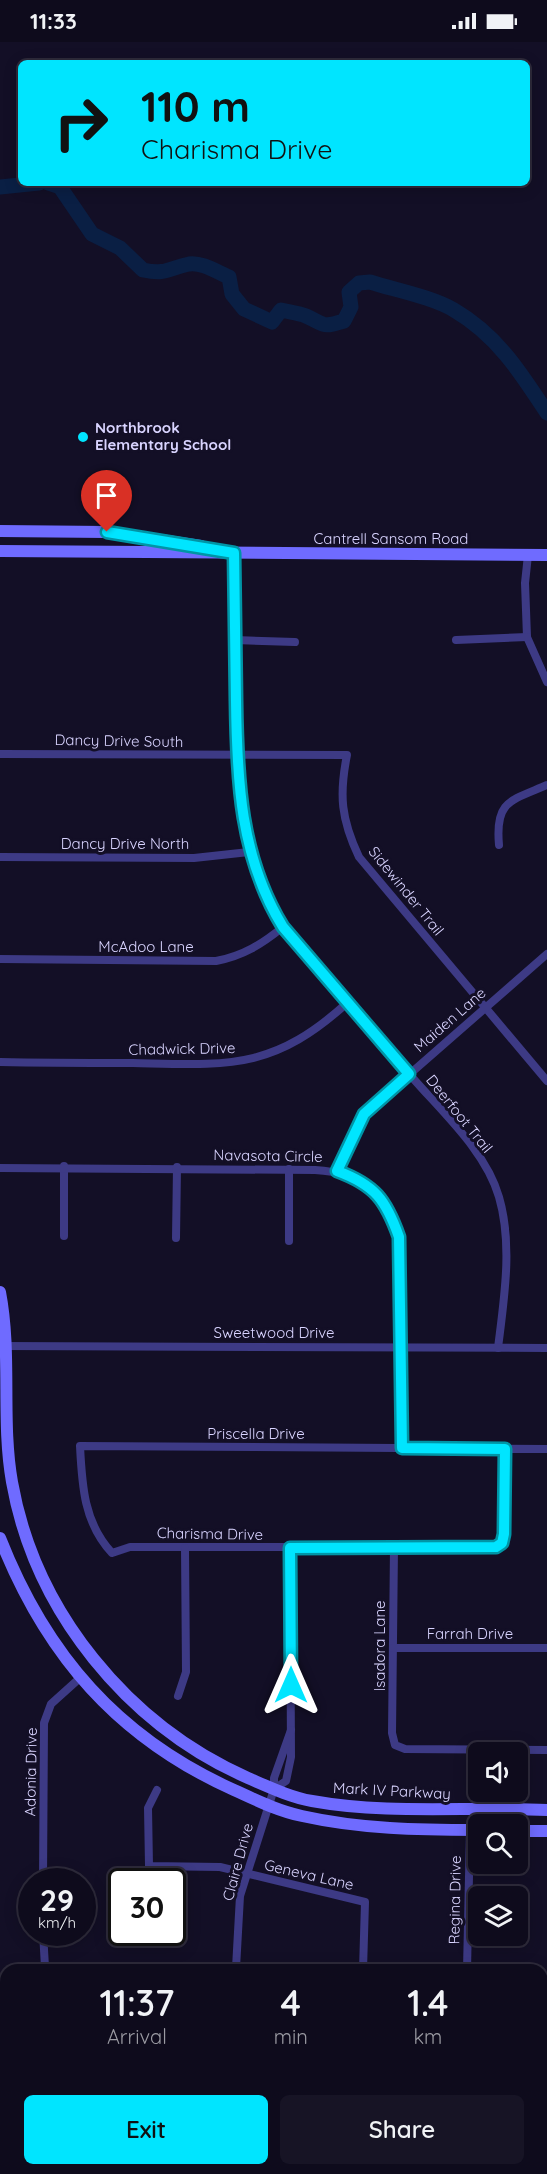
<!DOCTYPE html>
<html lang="en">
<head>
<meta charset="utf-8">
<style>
	:root { --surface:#0e0b1c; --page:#171425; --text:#f1f3f6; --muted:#9b9ba3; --line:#2e2b3b; --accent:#00e5ff }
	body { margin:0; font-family:Quicksand,sans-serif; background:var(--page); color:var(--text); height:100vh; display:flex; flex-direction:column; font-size:22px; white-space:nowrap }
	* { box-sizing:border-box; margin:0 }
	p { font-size:20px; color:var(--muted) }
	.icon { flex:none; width:33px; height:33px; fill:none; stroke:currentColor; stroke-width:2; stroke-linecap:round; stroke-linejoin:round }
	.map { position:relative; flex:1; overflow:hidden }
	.drawer { position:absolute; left:0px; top:1922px; width:548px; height:212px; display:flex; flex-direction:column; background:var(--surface); border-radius:18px 18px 0 0; box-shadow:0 3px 15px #0003,0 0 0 2px var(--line) }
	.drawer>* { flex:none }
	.banner { position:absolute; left:18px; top:18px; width:512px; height:126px; border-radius:9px; box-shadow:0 3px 15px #0003,0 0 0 2px var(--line); background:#00e5ff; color:#111; overflow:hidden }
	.tools { position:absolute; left:468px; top:1700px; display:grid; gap:12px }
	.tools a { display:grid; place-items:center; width:60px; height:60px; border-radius:9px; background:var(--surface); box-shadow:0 3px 15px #0003,0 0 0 2px var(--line); font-size:30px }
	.speed { position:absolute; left:18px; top:1826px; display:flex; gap:12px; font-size:30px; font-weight:700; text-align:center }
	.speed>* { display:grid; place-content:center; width:78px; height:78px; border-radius:50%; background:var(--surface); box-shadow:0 3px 15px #0003,0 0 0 2px var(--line); line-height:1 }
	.speed small { font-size:15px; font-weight:400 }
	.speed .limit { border:3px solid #111; border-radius:9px; background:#fff; color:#111 }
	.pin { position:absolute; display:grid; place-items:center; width:51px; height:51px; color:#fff; margin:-62px -26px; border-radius:50% 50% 50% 0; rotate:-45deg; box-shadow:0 0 6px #0007 }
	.pin .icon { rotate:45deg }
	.me { position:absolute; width:66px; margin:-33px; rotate:0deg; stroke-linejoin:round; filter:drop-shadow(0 0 4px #0008) }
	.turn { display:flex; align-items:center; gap:21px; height:126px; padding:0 24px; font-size:27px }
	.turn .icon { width:78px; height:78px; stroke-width:2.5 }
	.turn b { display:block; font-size:42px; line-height:51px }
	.eta { display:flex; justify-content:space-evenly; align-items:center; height:102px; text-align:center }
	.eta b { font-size:36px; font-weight:600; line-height:42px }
	.primary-button { display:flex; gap:12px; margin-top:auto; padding:12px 24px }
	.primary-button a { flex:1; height:69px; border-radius:9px; background:var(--accent); color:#111; font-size:24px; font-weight:600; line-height:69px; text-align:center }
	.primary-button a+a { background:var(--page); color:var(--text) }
	.status { display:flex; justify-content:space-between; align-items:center; height:42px; padding:0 30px; background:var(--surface); direction:ltr }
	.status svg { height:16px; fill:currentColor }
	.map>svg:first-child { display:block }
	.green { fill:#12302f }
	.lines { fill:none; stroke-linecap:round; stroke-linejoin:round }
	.river { stroke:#0a1f44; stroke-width:15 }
	.street { stroke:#3d3a85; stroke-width:8 }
	.secondary { stroke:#6f6bff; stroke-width:12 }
	.route-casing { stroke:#0095a6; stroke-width:15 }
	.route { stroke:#00e5ff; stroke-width:10 }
	.poi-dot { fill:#00e5ff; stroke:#130f26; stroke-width:2 }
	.labels { text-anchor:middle; stroke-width:6; stroke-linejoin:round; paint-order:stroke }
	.poi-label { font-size:15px; font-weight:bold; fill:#d9d4ff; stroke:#130f26; text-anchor:start }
	.street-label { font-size:15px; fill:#d9d4ff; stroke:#130f26 }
</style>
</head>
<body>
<div class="status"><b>11:33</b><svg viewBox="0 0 49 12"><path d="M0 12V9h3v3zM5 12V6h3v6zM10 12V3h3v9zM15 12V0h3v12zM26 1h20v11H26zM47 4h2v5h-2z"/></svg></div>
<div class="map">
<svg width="547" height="2132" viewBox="0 0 547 2132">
	<rect width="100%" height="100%" fill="#130f26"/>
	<polygon class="green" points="0,1977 6,1977 6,2054 0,2065"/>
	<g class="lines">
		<g class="river">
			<path d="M48 141 60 145 92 192 120 206 143 228C168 233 168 226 189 222 202 220 217 230 229 235L232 252 244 267 272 280 281 268C289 270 299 271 306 274 326 283 321 286 344 279L351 265 349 250 359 241 370 240C395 248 432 255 454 268 497 293 521 331 547 371"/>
			<polyline points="0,145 39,141"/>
		</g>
		<g class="street">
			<path d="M235 511C235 559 235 606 236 654 237 735 240 813 283 885 323 936 367 985 411 1034 442 1070 486 1109 499 1155 513 1203 504 1257 498 1306"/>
			<polyline points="528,513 525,541 527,595 547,640"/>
			<polyline points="235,598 295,600"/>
			<polyline points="456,598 527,595"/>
			<path d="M0 712 347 713C339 753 341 777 359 815L547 1039"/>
			<path d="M499 803C495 759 510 759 547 743"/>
			<polyline points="0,815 194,816 249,810"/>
			<path d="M0 917 216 919C243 914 262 902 283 885"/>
			<path d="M0 1020C45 1021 89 1021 133 1021 228 1023 272 1029 347 961"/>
			<polyline points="64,1124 64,1194"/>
			<path d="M0 1126 315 1128C364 1131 383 1149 399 1195L402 1406"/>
			<polyline points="289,1127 289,1199"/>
			<polyline points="337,1129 364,1072 547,912"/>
			<polyline points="176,1196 177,1125"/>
			<polyline points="1,1304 547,1306"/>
			<path d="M505 1407 504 1492 502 1501 496 1505H130L112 1511C84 1481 82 1444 80 1404L398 1406H402L547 1407"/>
			<polyline points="394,1505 392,1691 395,1703 405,1707 547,1708"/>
			<polyline points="393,1606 547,1606"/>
			<polyline points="178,1654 186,1630 185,1506"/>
			<polyline points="274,1747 286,1739 291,1715 290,1506"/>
			<polyline points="157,1748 148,1766 149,1824 220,1825 365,1860 363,1928"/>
			<polyline points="43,1839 44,1681 51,1662 81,1635"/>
			<polyline points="43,1890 45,1925 236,1926 240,1854 274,1747 274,1736 291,1688"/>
			<polyline points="467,1928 470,1788"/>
			<polyline points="542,2062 547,2062"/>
			<polyline points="464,2127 464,2132"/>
			<polyline points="359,2132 359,2127"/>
		</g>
		<g class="secondary">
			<polyline points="0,489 107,490 201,504"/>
			<polyline points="0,509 547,513"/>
			<path d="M0 1250C12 1313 1 1378 12 1440 35 1570 128 1683 248 1736 269 1745 290 1755 312 1759 389 1773 469 1764 547 1768"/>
			<path d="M0 1496C46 1613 118 1696 234 1748 256 1758 278 1769 302 1774 360 1787 419 1788 478 1788"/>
			<polyline points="518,1789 547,1789"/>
		</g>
	</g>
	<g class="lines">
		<defs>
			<path id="route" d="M107 490 234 511C235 560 235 609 236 659 237 738 240 815 283 885L409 1032 364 1072 337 1129C375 1143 386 1158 399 1195L402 1406 505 1407 504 1492 502 1501 496 1505 290 1506 291 1643"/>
		</defs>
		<use href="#route" class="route-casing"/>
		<use href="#route" class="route"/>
	</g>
	<circle class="poi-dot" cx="83" cy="395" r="6"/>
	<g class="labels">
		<g class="poi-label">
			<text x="95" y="391">Northbrook<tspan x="95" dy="17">Elementary School</tspan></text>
		</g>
		<g class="street-label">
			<text x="391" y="502">Cantrell Sansom Road</text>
			<text transform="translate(119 699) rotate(1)" y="5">Dancy Drive South</text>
			<text x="125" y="807">Dancy Drive North</text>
			<text transform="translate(406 849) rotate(51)" y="5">Sidewinder Trail</text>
			<text x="146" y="910">McAdoo Lane</text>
			<text transform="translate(450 978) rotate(-41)" y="5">Maiden Lane</text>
			<text transform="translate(182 1007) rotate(-1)" y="5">Chadwick Drive</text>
			<text transform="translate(459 1072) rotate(51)" y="5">Deerfoot Trail</text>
			<text transform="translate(268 1114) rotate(1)" y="5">Navasota Circle</text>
			<text x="274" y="1296">Sweetwood Drive</text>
			<text x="256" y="1397">Priscella Drive</text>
			<text transform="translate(210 1492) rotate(1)" y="5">Charisma Drive</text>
			<text x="470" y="1597">Farrah Drive</text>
			<text transform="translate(380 1604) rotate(-90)" y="5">Isadora Lane</text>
			<text transform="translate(31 1730) rotate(-89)" y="5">Adonia Drive</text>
			<text transform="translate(392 1749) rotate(3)" y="5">Mark IV Parkway</text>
			<text transform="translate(238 1820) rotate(-75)" y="5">Claire Drive</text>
			<text transform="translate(309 1833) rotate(13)" y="5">Geneva Lane</text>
			<text transform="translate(455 1858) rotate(-89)" y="5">Regina Drive</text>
		</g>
	</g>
</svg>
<div class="tools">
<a><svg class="icon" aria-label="sound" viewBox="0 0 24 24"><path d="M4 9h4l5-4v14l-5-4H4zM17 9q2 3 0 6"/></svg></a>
<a><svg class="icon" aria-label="search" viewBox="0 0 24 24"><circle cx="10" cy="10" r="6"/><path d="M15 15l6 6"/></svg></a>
<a><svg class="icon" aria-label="layers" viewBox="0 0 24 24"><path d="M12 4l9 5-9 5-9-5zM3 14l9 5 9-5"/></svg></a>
</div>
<div class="speed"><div>29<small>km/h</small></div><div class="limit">30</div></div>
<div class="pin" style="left:107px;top:490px;background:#d93025"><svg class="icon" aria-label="arrive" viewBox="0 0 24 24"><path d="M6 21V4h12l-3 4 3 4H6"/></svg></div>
<svg class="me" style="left:291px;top:1643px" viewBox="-20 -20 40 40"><path d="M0-17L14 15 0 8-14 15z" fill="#00e5ff" stroke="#fff" stroke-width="4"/></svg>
<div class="banner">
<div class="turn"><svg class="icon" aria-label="right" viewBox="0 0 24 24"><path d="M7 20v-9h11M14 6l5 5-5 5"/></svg><div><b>110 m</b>Charisma Drive</div></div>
</div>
<section class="drawer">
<div class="eta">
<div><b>11:37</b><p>Arrival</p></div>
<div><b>4</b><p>min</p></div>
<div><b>1.4</b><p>km</p></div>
</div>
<div class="primary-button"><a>Exit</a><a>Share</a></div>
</section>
</div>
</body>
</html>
